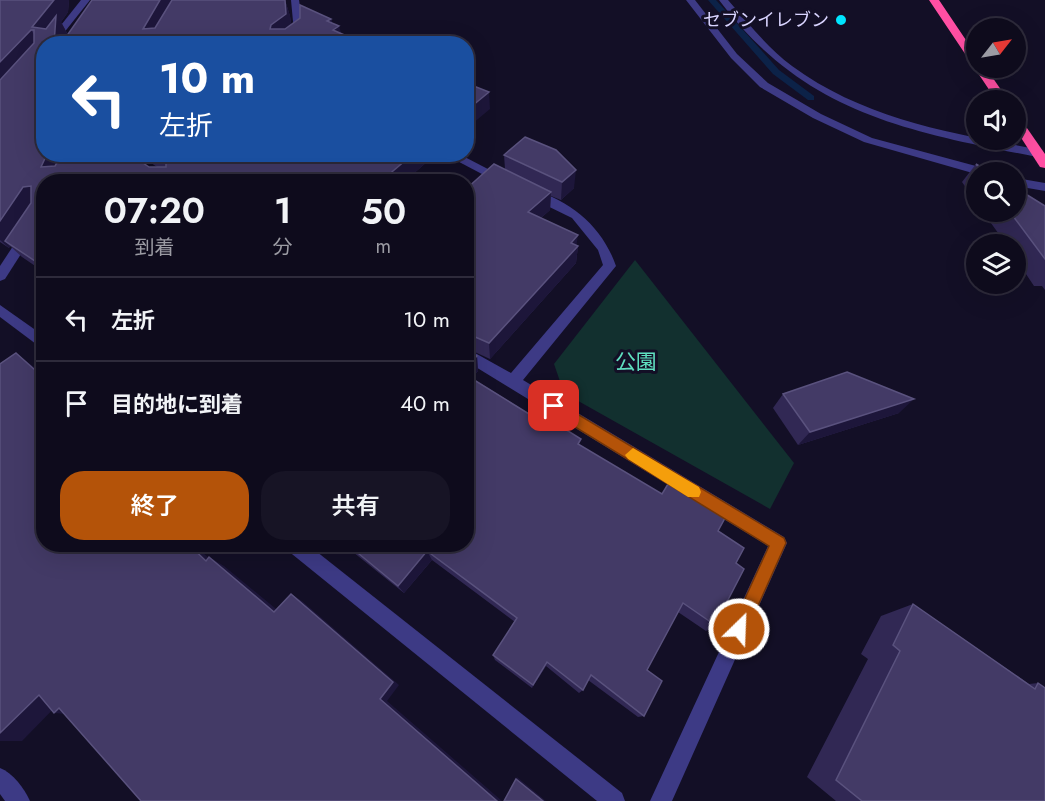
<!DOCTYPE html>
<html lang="ja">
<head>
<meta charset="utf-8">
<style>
	:root { --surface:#0e0b1c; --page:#171425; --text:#f1f3f6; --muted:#9b9ba3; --line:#2e2b3b; --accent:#b45309 }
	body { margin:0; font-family:Jost,"Noto Sans JP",sans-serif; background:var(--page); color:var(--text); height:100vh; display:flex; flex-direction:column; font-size:22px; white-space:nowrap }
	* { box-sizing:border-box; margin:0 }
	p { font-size:20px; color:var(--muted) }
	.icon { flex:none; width:33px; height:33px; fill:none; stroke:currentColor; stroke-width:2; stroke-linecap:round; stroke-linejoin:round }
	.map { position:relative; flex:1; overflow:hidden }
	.panel { position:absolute; left:36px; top:174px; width:438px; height:378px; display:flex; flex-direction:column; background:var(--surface); border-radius:24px; box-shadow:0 6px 24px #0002,0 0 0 2px var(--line) }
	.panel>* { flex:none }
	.hud { position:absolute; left:36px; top:36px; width:438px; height:126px; border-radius:24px; box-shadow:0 6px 24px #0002,0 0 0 2px var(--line); background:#1a4fa0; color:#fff; overflow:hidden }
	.needle { width:39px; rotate:59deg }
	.controls { position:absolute; left:966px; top:18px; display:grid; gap:12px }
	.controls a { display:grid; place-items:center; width:60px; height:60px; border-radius:50%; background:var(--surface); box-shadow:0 6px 24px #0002,0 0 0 2px var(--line); font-size:30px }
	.pin { position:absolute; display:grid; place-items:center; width:51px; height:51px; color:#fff; margin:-26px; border-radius:12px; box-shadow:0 3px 9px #0006 }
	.me { position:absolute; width:66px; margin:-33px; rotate:24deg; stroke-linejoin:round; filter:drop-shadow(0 0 4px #0008) }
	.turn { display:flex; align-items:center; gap:21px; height:126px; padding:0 24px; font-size:27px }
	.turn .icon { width:78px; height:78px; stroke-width:2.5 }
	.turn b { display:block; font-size:42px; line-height:51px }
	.eta { display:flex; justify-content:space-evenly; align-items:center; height:102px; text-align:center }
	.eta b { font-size:36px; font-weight:600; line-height:42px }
	.cta { display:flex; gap:12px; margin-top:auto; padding:12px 24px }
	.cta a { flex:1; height:69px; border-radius:24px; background:var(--accent); color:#fff; font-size:24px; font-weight:600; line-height:69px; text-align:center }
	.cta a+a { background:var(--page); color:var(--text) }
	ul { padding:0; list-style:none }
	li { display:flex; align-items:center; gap:18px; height:84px; padding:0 24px; border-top:2px solid var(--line) }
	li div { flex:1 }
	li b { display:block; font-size:22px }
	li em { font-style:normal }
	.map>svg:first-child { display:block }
	.green { fill:#12302f }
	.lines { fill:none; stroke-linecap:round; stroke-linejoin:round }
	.stream { fill:#0c2248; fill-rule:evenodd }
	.street { fill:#3d3a85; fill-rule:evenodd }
	.highway { fill:#ff4fa3; fill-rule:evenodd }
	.wall { fill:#312854 }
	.shaded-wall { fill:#1d163a }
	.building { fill:#433a66; stroke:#5a527e; stroke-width:1.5 }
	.route { fill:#b45309; stroke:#753606; stroke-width:1.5 }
	.slow { fill:#f59e0b }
	.poi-dot { fill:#00e5ff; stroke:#130f26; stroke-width:2 }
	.labels { text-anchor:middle; stroke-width:6; stroke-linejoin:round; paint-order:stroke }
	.far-poi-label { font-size:18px; fill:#d9d4ff; stroke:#130f26; text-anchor:end }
	.park-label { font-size:21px; fill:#5fe0c0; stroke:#130f26 }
</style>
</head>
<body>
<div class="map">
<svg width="1045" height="801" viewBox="0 0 1045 801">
	<rect width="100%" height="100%" fill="#130f26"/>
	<polygon class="green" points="635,260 794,463 770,509 564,393 554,364"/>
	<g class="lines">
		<polygon class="stream" points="708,0 716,0 779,70 814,96 814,100 808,100 773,74"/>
		<g class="street">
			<polygon points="81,0 90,0 55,44 46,44"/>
			<polygon points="291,0 299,0 304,33 289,44 278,44 294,32"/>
			<polygon points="686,0 695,0 737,54 768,83 821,114 872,138 987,169 989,172 976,174 864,142 813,118 760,87 731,58"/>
			<path d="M719 0H728C748 23 767 47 792 66 864 119 953 134 1037 149L1043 153 1037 157C906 131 804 113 719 0Z"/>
			<polygon points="444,154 459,154 509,180 507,183 499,183"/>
			<polygon points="1016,178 1045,183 1045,191 1016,186"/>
			<path d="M533 190C572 201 603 228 616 266L523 380 784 537 787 543 672 801H650L768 546 466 361V348L511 373 603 265 598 250 572 218 529 197 527 194Z"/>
			<polygon points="44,204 44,218 5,279 0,281 0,266 40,205"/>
			<polygon points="0,305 44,336 44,350 0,317"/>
			<polygon points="285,544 307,544 622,793 625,801 597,801 287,550"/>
			<path d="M0 768C13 773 24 788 30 801H5L0 794Z"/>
		</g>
		<g class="highway">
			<polygon points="929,0 939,0 976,55 976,68 986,68 1008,100 996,100"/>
			<polygon points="1016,117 1020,118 1045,154 1045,168 1040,167 1016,130"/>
		</g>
	</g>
	<g class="wall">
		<polygon points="0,0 69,0 68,12 61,22 67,33 67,36 285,0 290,16 291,24 331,19 332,22 44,44 44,154 149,167 157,167 138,154 436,154 404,182 44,182 44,272 22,257 10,246 9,248 0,242"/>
		<polygon points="504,155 574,188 561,200 551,196 550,210 541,218 578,246 576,263 490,359 466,348 466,189 505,169"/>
		<polygon points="976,164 989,172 976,172 976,202 962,182"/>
		<polygon points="1045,206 1045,290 1042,286 1034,286 1016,259 1016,244 1006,244 983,212 1016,212"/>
		<polygon points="466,350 477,356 478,371 472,378 718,531 736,563 715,625 706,631 678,612 647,670 644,716 638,717 588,680 583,690 579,693 546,666 532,688 495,660 493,655 515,622 432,560 404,593 343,544 466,544"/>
		<polygon points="783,394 899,413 798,445 773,408"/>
		<polygon points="913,604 1029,684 1038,683 1045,801 836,801 807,777 868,659 861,654 881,616"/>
	</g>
	<g class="shaded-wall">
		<polygon points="54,0 69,0 68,12 61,22 67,33 66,44 54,44 32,27"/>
		<polygon points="160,0 177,0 153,44 143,29"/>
		<polygon points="285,0 290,16 292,31 270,29 271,25"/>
		<polygon points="331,19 334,29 339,26 344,42 342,44 327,21"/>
		<polygon points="31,30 42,46 0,94 0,62"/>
		<polygon points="489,92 490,109 466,129 466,111"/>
		<polygon points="47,154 69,154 56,182 41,167"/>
		<polygon points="413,154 436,154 404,182 380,182"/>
		<polygon points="576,170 574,188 561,200 562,182"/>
		<polygon points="31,186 44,200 5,241 10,246 9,248 0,240 0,221 23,187"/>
		<polygon points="551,192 550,210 528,229 528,212"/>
		<polygon points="578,235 576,248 578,246 576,263 490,359 489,343"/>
		<polygon points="16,353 44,375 44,378"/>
		<polygon points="477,356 478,371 466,385 466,367"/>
		<polygon points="914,399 899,413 798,445 810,432"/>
		<polygon points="188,544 193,544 221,569 206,561"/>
		<polygon points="427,551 432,560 404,593 398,586"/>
		<polygon points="209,557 224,566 287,618 274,612"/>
		<polygon points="291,594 302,601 399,685 387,701 502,801 497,801 380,699"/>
		<polygon points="547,662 546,666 532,688 533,685"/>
		<polygon points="39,695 65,697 22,741 0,741 0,733"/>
		<polygon points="59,708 80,715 54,713"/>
		<polygon points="517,777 546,801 543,801 516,779"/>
	</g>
	<g class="building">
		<polygon points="0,0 54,0 32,27 46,29 56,16 54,44 44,44 44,154 47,154 41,167 55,166 62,154 130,154 149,167 166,167 166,163 152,154 413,154 380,182 44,182 44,267 5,241 31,203 31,186 23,187 0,221 0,80 34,43 34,30 31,30 0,62"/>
		<polygon points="92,0 160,0 143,29 155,28 172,0 285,0 286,14 271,25 270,29 285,29 300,18 300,5 331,19 327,21 339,26 333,30 365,44 61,44"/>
		<polygon points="466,83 489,92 466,111"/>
		<polygon points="525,137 556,150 576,170 562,182 504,155"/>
		<polygon points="494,164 551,192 528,212 578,235 571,243 578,246 489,343 466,333 466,189"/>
		<polygon points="976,164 989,172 982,172"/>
		<polygon points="1016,188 1045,206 1045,259 1010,212 1016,212"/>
		<polygon points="466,350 477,356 466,367"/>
		<polygon points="16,353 44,378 44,544 188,544 206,561 209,557 274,612 291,594 393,682 380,699 497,801 141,801 59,708 54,713 39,695 0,733 0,364"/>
		<polygon points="847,372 914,399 810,432 783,394"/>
		<polygon points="466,375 529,414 533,409 581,439 578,444 662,494 668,484 725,518 718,531 744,548 736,563 744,569 715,625 683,603 647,670 662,681 644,716 591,675 583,690 547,662 533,685 493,655 517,618 427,551 398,586 347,544 466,544"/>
		<polygon points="913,604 1035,689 1038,683 1045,688 1045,801 862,801 836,780 900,651 893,645"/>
		<polygon points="516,779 543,801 504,801"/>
	</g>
	<polygon class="route" points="554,400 784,538 786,543 745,635 739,638 733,635 731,629 769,546 549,411 549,402"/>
	<polygon class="slow" points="633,448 699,487 701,492 699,497 688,497 628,459 625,455"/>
	<circle class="poi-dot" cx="841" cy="20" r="6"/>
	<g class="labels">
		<g class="far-poi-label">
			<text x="829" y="26">セブンイレブン</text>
		</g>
		<g class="park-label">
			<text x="636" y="369">公園</text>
		</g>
	</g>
</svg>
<div class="controls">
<a><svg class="needle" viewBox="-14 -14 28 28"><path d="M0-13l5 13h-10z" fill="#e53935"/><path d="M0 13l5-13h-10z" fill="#9b9ba3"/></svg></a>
<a><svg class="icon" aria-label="sound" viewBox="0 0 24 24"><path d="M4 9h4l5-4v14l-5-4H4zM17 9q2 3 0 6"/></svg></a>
<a><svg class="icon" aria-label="search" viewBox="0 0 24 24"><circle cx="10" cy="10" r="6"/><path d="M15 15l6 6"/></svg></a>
<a><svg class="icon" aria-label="layers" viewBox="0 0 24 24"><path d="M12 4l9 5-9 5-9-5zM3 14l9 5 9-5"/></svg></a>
</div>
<div class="pin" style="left:554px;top:406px;background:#d93025"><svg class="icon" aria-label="arrive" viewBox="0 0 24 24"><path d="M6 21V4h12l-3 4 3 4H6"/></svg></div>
<svg class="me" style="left:739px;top:629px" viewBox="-20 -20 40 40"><circle r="17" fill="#b45309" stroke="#fff" stroke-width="3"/><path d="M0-11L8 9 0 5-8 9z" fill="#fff"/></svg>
<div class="hud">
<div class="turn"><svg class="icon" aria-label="left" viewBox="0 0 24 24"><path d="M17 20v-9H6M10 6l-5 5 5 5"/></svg><div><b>10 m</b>左折</div></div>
</div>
<section class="panel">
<div class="eta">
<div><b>07:20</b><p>到着</p></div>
<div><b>1</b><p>分</p></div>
<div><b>50</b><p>m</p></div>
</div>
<ul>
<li><svg class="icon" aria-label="left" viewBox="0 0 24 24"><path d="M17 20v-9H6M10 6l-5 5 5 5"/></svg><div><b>左折</b></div><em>10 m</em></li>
<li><svg class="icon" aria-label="arrive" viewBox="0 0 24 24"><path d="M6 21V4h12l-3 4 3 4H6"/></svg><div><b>目的地に到着</b></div><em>40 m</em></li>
</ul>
<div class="cta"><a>終了</a><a>共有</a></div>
</section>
</div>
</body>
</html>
